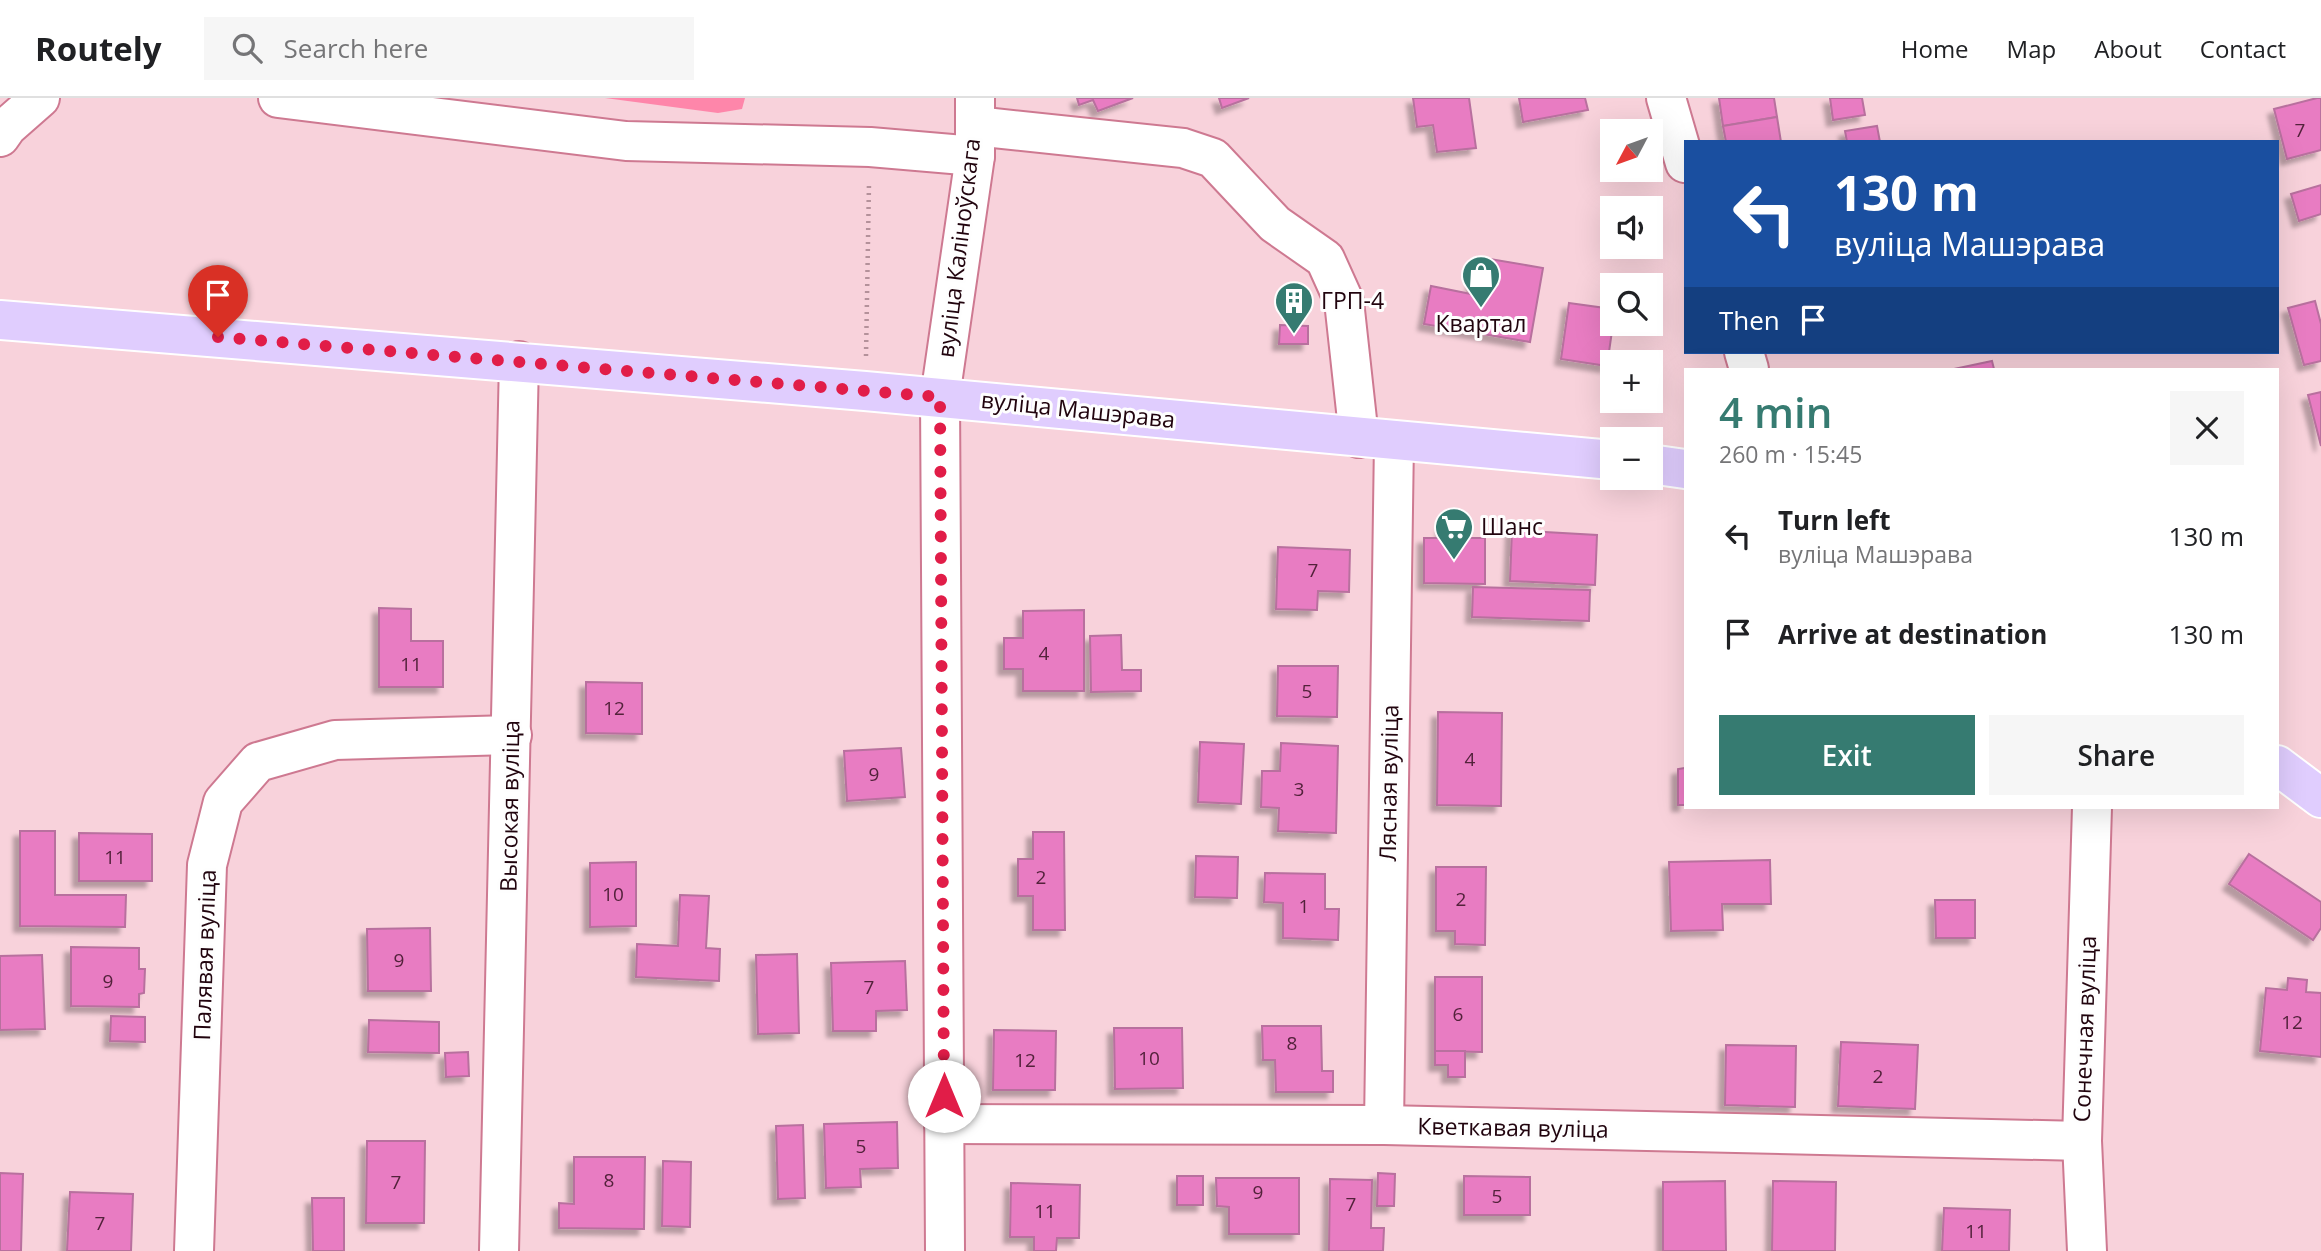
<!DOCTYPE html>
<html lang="en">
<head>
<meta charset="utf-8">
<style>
	:root { --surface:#fff; --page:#f6f6f6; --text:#202124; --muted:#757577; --line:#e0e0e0; --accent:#367b71 }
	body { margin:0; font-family:"Open Sans",sans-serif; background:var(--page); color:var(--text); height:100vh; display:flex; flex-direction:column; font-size:26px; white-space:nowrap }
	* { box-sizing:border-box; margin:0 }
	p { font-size:23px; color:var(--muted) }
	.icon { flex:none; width:38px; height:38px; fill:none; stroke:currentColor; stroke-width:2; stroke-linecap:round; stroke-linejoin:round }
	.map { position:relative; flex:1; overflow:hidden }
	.details { position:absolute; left:1684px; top:270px; width:595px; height:441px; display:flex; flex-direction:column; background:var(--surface); border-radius:0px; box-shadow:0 7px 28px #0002 }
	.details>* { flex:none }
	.hud { position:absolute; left:1684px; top:42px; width:595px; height:214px; border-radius:0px; box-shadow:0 7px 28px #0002; background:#1a4fa0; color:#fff; overflow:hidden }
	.needle { width:46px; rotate:229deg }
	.fabs { position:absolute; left:1600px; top:21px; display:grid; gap:14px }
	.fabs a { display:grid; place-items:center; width:63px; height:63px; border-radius:0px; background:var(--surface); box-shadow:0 7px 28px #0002; font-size:35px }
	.pin { position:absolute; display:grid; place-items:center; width:60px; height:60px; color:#fff; margin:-72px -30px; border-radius:50% 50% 50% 0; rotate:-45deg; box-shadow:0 0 7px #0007 }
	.pin .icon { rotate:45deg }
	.me { position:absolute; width:77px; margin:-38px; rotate:0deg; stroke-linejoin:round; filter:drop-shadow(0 0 5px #0008) }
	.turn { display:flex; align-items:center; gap:24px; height:147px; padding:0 35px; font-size:32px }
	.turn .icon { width:91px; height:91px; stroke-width:2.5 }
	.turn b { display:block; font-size:49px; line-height:60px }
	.then { display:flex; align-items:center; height:66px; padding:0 35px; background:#0003; gap:14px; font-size:26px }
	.round { display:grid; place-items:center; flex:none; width:74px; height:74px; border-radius:0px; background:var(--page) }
	.overview { display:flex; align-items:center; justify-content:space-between; height:119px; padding:0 35px }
	h1 { font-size:42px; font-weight:600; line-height:52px; color:var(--accent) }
	.action { display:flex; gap:14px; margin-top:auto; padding:14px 35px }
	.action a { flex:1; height:80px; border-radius:0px; background:var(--accent); color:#fff; font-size:28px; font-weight:600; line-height:80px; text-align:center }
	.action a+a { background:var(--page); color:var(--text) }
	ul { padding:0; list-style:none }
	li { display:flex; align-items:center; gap:21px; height:98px; padding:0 35px }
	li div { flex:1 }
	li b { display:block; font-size:26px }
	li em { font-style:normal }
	header { display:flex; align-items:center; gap:42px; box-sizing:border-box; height:98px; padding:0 35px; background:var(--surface); border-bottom:2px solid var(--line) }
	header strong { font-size:33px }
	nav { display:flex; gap:38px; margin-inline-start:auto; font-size:24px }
	.search { width:490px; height:63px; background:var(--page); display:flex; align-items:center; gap:18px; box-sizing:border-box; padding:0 24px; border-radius:0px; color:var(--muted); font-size:26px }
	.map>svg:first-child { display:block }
	.green { fill:#fe86aa }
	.building { fill:#e87cc2; stroke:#b8709e; stroke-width:2; filter:url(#shadow) }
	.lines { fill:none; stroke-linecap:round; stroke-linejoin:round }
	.minor-casing { stroke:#ce7991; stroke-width:42 }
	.major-casing { stroke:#fff; stroke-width:42 }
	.path { stroke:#b4919a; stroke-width:4.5; stroke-dasharray:2 5; stroke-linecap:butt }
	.minor { stroke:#fff; stroke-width:38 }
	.major { stroke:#e0cdfe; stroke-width:38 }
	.route { stroke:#e11d48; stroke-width:12; stroke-dasharray:0 21.6 }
	.labels { text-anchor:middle; stroke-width:6; stroke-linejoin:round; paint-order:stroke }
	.number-label { font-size:19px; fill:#53223b }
	.street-label { font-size:23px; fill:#21040e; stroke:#fefefe }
	.poi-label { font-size:23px; fill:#21040e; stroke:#fefefe; text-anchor:start }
</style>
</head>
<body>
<header>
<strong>Routely</strong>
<div class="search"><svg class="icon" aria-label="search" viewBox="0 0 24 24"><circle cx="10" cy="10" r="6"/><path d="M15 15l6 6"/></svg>Search here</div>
<nav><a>Home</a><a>Map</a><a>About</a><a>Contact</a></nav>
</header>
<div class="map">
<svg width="2321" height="1153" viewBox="0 0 2321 1153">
	<defs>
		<filter id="shadow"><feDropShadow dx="-6" dy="6" stdDeviation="2" flood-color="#0004"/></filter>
	</defs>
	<rect width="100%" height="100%" fill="#f8d2db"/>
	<polygon class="green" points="605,0 745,0 742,11 718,15"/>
	<g class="building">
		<polygon points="1077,0 1133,0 1098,13 1093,2 1079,7"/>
		<polygon points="1219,0 1249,0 1222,10"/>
		<polygon points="1413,0 1469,0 1476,50 1437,54 1433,27 1417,29"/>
		<polygon points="1519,0 1585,0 1588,12 1523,24"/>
		<polygon points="1719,0 1774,0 1777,19 1723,28"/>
		<polygon points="1830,0 1862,0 1865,17 1833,22"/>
		<polygon points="2317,0 2321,0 2321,52 2287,61 2274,11"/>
		<polygon points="1777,19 1781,44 1726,44 1723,28"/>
		<polygon points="1877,28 1880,44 1847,44 1845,33"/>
		<polygon points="2321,87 2321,116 2299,123 2291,96"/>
		<polygon points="1478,159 1543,170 1530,244 1424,226 1431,188 1471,196"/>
		<polygon points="2315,203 2321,226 2321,263 2304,267 2288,210"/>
		<polygon points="1569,205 1612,211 1613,226 1607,268 1561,261"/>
		<polygon points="1280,227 1308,228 1308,246 1279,246"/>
		<polygon points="1992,263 1994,271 1954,271"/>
		<polygon points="2321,294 2321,348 2308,297"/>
		<polygon points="1443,427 1462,427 1462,440 1485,440 1485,486 1424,485 1424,440 1442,440"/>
		<polygon points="1512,432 1597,437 1595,487 1510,483"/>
		<polygon points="1278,449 1350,452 1349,494 1318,493 1317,512 1276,511"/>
		<polygon points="1473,489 1590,492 1589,523 1472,519"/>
		<polygon points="379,510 411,511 411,543 443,543 443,589 379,589"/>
		<polygon points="1084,512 1084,593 1023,593 1023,571 1004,571 1004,540 1023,540 1023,513"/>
		<polygon points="1121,537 1122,572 1141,572 1141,593 1091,594 1090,538"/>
		<polygon points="1278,568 1338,568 1337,619 1277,618"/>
		<polygon points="586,584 642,585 642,636 586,635"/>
		<polygon points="1438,614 1502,615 1501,708 1437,707"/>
		<polygon points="1200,644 1244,646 1241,706 1198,704"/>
		<polygon points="1281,645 1338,648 1336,735 1278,733 1279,710 1261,709 1262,673 1280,673"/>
		<polygon points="901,650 905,699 847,703 844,653"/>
		<polygon points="1685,670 1685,707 1678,707 1678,671"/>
		<polygon points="20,733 55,733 55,797 126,797 125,829 20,828"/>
		<polygon points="1033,734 1064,734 1065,832 1033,832 1033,798 1018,798 1018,761 1033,761"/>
		<polygon points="79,735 152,736 152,783 79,783"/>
		<polygon points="2249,756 2321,804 2321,830 2313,842 2229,786"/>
		<polygon points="1196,758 1238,759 1237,800 1195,799"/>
		<polygon points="1770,762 1771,806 1722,806 1723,832 1671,833 1669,764"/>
		<polygon points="636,764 636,828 590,829 590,765"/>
		<polygon points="1436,769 1486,769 1485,847 1455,846 1455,833 1436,833"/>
		<polygon points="1265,775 1325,776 1325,811 1339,811 1338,842 1283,840 1283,805 1264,804"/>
		<polygon points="680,797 709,798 706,850 720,851 719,883 636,879 637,846 678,848"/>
		<polygon points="1935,802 1975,802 1975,840 1936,840"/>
		<polygon points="430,830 431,893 368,893 367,831"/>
		<polygon points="71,849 139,850 139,871 145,871 144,895 139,896 139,909 71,908"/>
		<polygon points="797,856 799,935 758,936 756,857"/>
		<polygon points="42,857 45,931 0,932 0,858"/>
		<polygon points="905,863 907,912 876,913 876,933 833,933 831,865"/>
		<polygon points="1435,879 1482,879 1482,954 1435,953"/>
		<polygon points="2288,880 2307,882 2306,894 2321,895 2321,959 2260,953 2266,890 2287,892"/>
		<polygon points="111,918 145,919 145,944 110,943"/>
		<polygon points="369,922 439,924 439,955 368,954"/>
		<polygon points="1262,928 1321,928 1322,973 1333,973 1333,994 1276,994 1275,962 1263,962"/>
		<polygon points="1114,930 1182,930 1183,990 1115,991"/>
		<polygon points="994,932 1056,933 1055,992 993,992"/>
		<polygon points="1841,944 1918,947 1915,1011 1838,1008"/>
		<polygon points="1726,947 1796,948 1795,1009 1725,1007"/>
		<polygon points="1435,953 1465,953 1465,979 1448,979 1448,967 1435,967"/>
		<polygon points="468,954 469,978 446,979 445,955"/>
		<polygon points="897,1024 898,1070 860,1071 861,1089 826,1090 824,1026"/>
		<polygon points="803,1027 805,1100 778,1101 776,1028"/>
		<polygon points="367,1043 425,1043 424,1125 366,1125"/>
		<polygon points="574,1059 645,1059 644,1131 559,1130 559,1105 574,1106"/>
		<polygon points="663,1063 691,1064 690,1129 662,1128"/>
		<polygon points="0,1075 23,1076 21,1153 0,1153"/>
		<polygon points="1378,1075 1395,1076 1394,1108 1377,1108"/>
		<rect x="1177" y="1078" width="26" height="29"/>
		<polygon points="1464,1078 1530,1079 1530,1117 1464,1117"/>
		<polygon points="1216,1080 1299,1080 1299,1136 1229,1136 1229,1109 1217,1108"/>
		<polygon points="1330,1081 1372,1082 1371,1130 1384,1130 1383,1153 1329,1153"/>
		<polygon points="1725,1083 1726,1153 1663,1153 1663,1084"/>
		<polygon points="1773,1083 1836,1084 1835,1153 1772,1153"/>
		<polygon points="1011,1085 1080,1087 1079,1140 1057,1140 1056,1153 1034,1153 1034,1139 1010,1139"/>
		<polygon points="70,1094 133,1096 131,1153 67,1153"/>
		<polygon points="312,1100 344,1100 344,1153 313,1153"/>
		<polygon points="1944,1110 2010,1112 2009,1153 1942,1153"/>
	</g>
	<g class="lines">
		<defs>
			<g id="minor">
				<polyline points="278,0 626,43 870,49 975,58"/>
				<polyline points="1666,0 1685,65"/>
				<polyline points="975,28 1183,50 1213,60 1275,126 1325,161 1344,203 1359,340"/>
				<polyline points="0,39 7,29 40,0"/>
				<polyline points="1744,254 1749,271"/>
				<polyline points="944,1026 1384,1027 2082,1043"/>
				<polyline points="1384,1027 1394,343"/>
				<polyline points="194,1153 207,767 223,704 258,664 335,642 512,637"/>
				<polyline points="499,1153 519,263"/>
				<polyline points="945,1153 940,299 975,58 975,0"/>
				<polyline points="2087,1153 2082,1043 2092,709"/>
			</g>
			<g id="major">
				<polyline points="0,222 865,293 1612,362"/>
				<polyline points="1650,366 1685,371"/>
				<polyline points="2277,667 2321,700"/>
			</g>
		</defs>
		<use href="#minor" class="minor-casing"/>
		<use href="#major" class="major-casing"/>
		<polyline class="path" points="866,258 869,85"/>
		<use href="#minor" class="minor"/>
		<use href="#major" class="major"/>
	</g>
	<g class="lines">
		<polyline class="route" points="218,239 940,299 944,998"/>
	</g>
	<defs>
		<symbol id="shop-pin" viewBox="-11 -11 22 30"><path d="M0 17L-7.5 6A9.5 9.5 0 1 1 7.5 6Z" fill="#367b71" stroke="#fefefe"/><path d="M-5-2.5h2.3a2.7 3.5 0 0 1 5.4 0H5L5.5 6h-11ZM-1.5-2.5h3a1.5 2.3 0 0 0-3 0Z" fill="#fff"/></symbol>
		<symbol id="building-pin" viewBox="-11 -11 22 30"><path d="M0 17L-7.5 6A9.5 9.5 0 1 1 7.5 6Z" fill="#367b71" stroke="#fefefe"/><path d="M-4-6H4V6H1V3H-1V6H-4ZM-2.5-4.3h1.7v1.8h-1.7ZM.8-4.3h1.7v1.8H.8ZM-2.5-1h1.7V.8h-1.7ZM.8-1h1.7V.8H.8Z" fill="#fff"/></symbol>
		<symbol id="supermarket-pin" viewBox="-11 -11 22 30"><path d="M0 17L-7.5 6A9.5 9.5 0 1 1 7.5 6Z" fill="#367b71" stroke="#fefefe"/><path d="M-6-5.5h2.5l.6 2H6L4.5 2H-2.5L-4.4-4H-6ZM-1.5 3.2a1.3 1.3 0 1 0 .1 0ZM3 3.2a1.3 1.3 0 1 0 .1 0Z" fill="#fff"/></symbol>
	</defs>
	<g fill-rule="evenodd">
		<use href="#shop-pin" x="1459" y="155" width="44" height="60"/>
		<use href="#building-pin" x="1272" y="181" width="44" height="60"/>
		<use href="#supermarket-pin" x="1432" y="407" width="44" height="60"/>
	</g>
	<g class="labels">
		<g class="number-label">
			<text x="2300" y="39">7</text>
			<text x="1313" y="479">7</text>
			<text x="1044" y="562">4</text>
			<text x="411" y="573">11</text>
			<text x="1307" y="600">5</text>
			<text x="614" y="617">12</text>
			<text x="1470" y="668">4</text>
			<text x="874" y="683">9</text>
			<text x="1299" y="698">3</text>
			<text x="115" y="766">11</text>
			<text x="1041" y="786">2</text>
			<text x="613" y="803">10</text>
			<text x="1461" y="808">2</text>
			<text x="1304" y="815">1</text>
			<text x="399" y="869">9</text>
			<text x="108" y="890">9</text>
			<text x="869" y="896">7</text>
			<text x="1458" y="923">6</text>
			<text x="2292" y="931">12</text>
			<text x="1292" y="952">8</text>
			<text x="1149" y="967">10</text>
			<text x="1025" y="969">12</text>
			<text x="1878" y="985">2</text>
			<text x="861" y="1055">5</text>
			<text x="609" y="1089">8</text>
			<text x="396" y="1091">7</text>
			<text x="1258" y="1101">9</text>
			<text x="1497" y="1105">5</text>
			<text x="1351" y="1113">7</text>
			<text x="1045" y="1120">11</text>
			<text x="100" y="1132">7</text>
			<text x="1976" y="1140">11</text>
		</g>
		<g class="street-label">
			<text transform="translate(959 150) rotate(-83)" y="8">вуліца Каліноўскага</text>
			<text transform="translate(1078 312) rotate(6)" y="8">вуліца Машэрава</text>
			<text transform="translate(1389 685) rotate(-89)" y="8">Лясная вуліца</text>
			<text transform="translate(510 708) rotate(-89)" y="8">Высокая вуліца</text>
			<text transform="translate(205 857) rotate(-88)" y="8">Палявая вуліца</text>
			<text transform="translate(2085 931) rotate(-88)" y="8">Сонечная вуліца</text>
			<text transform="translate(1513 1030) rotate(1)" y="8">Кветкавая вуліца</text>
		</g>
		<g class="poi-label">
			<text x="1321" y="211">ГРП-4</text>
			<text x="1481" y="234" text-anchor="middle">Квартал</text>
			<text x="1481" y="437">Шанс</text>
		</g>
	</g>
</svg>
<div class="fabs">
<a><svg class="needle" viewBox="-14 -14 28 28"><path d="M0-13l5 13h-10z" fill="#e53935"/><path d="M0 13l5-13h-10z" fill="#757577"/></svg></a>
<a><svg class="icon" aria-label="sound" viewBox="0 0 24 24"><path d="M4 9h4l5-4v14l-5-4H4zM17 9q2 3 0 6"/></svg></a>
<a><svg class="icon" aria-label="search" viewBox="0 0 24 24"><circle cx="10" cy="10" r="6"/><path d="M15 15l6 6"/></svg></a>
<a>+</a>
<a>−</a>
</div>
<div class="pin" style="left:218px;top:239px;background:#d93025"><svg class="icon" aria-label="arrive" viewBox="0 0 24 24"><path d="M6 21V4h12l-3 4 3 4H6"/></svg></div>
<svg class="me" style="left:944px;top:998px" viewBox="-20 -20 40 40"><circle r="19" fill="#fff"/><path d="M0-13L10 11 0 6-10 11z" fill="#e11d48"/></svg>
<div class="hud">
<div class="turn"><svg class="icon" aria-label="left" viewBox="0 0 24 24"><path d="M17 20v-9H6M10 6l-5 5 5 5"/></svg><div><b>130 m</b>вуліца Машэрава</div></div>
<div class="then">Then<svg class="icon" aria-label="arrive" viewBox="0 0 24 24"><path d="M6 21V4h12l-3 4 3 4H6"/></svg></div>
</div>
<section class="details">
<div class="overview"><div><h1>4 min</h1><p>260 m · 15:45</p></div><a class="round"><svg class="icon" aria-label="close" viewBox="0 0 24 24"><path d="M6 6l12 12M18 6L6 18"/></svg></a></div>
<ul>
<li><svg class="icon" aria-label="left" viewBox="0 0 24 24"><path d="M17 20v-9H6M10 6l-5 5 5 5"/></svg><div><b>Turn left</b><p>вуліца Машэрава</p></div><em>130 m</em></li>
<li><svg class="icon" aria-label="arrive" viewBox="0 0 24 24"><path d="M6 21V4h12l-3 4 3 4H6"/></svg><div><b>Arrive at destination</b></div><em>130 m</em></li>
</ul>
<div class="action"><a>Exit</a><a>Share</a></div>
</section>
</div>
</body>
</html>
